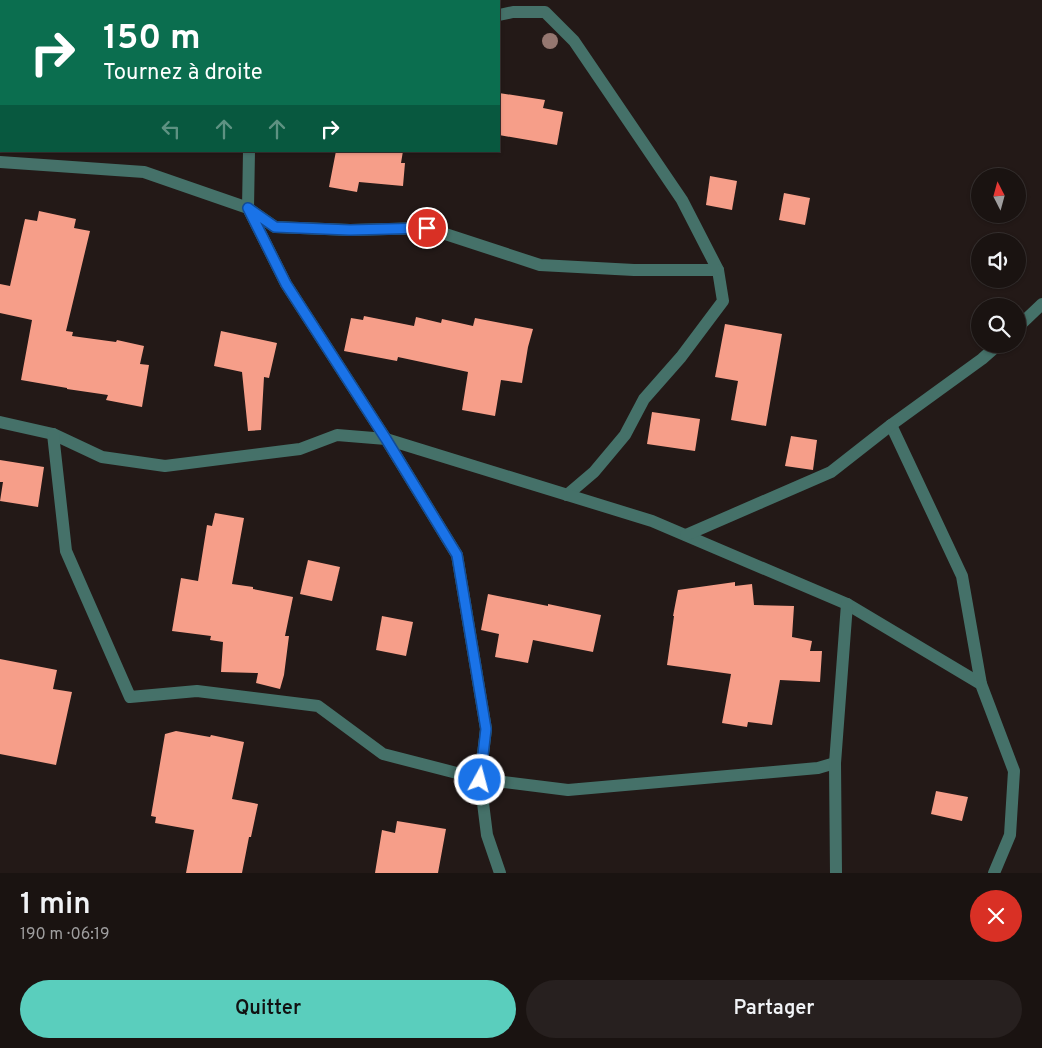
<!DOCTYPE html>
<html lang="fr">
<head>
<meta charset="utf-8">
<style>
	:root { --surface:#1a1311; --page:#27201f; --text:#f1f3f6; --muted:#9f9e9f; --line:#383231; --accent:#5acebd }
	body { margin:0; font-family:Overpass,sans-serif; background:var(--page); color:var(--text); height:100vh; display:flex; flex-direction:column; font-size:19px; white-space:nowrap }
	* { box-sizing:border-box; margin:0 }
	p { font-size:16px; color:var(--muted) }
	.icon { flex:none; width:28px; height:28px; fill:none; stroke:currentColor; stroke-width:2; stroke-linecap:round; stroke-linejoin:round }
	.map { position:relative; height:873px; overflow:hidden }
	.details { display:flex; flex-direction:column; background:var(--surface); flex:1 }
	.details>* { flex:none }
	.hud { position:absolute; left:0px; top:0px; width:500px; height:152px; box-shadow:0 1px 4px #0004,0 0 0 1px var(--line); background:#0b6e4f; color:#fff; overflow:hidden }
	.needle { width:32px; rotate:354deg }
	.buttons { position:absolute; left:971px; top:168px; display:grid; gap:10px }
	.buttons a { display:grid; place-items:center; width:55px; height:55px; border-radius:50%; background:var(--surface); box-shadow:0 1px 4px #0004,0 0 0 1px var(--line); font-size:25px }
	.pin { position:absolute; display:grid; place-items:center; width:42px; height:42px; color:#fff; margin:-21px; border:2px solid #fff; border-radius:50%; box-shadow:0 1px 5px #0007 }
	.me { position:absolute; width:55px; margin:-28px; rotate:7deg; stroke-linejoin:round; filter:drop-shadow(0 0 4px #0008) }
	.turn { display:flex; align-items:center; gap:18px; height:105px; padding:0 20px; font-size:22px }
	.turn .icon { width:65px; height:65px; stroke-width:2.5 }
	.turn b { display:block; font-size:35px; line-height:42px }
	.lanes { display:flex; align-items:center; height:48px; padding:0 20px; background:#0003; justify-content:center; gap:25px; direction:ltr }
	.lanes .off { opacity:.35 }
	.round { display:grid; place-items:center; flex:none; width:52px; height:52px; border-radius:26px; background:var(--page) }
	.overview { display:flex; align-items:center; justify-content:space-between; height:85px; padding:0 20px }
	h1 { font-size:30px; font-weight:600; line-height:38px }
	.primary-button { display:flex; gap:10px; margin-top:auto; padding:10px 20px }
	.primary-button a { flex:1; height:58px; border-radius:30px; background:var(--accent); color:#111; font-size:20px; font-weight:600; line-height:58px; text-align:center }
	.primary-button a+a { background:var(--page); color:var(--text) }
	.map>svg:first-child { display:block }
	.building { fill:#f69e89 }
	.lines { fill:none; stroke-linecap:round; stroke-linejoin:round }
	.minor { stroke:#457169; stroke-width:12 }
	.tree { fill:#957770 }
	.route-casing { stroke:#114b97; stroke-width:12 }
	.route { stroke:#1a73e8; stroke-width:9 }
</style>
</head>
<body>
<div class="map">
<svg width="1042" height="873" viewBox="0 0 1042 873">
	<rect width="100%" height="100%" fill="#231917"/>
	<g class="building">
		<polygon points="499,93 545,100 543,108 563,112 557,145 499,135"/>
		<polygon points="336,151 403,151 401,163 405,163 403,186 359,182 357,192 329,187"/>
		<polygon points="710,176 737,181 732,210 706,205"/>
		<polygon points="784,193 810,198 805,225 779,220"/>
		<polygon points="39,211 76,219 74,228 90,231 66,331 73,332 72,336 116,342 117,340 144,346 140,364 149,365 142,407 106,400 108,395 67,389 67,388 21,380 32,320 0,313 0,284 10,286 25,219 37,221"/>
		<polygon points="364,316 414,326 416,317 441,323 442,319 473,326 475,318 533,329 528,347 522,383 501,380 495,416 462,410 468,372 398,357 397,361 344,351 351,318 363,320"/>
		<polygon points="725,324 782,334 766,426 731,420 738,381 715,377"/>
		<polygon points="221,331 277,343 269,378 264,377 261,430 248,431 242,372 214,366"/>
		<polygon points="652,412 700,419 695,451 647,444"/>
		<polygon points="791,436 817,440 813,470 785,466"/>
		<polygon points="0,460 44,467 38,507 0,501 3,482 0,482"/>
		<polygon points="215,513 244,518 232,584 253,587 253,589 293,597 285,636 289,636 284,675 280,689 256,683 258,673 221,672 223,642 210,640 211,636 172,631 181,578 198,581 207,525 212,526"/>
		<polygon points="308,560 340,567 332,601 300,594"/>
		<polygon points="735,582 735,586 752,584 754,605 794,606 792,637 812,641 810,651 822,651 820,682 780,680 772,725 748,722 747,727 722,723 731,674 667,665 674,616 673,616 678,590"/>
		<polygon points="488,594 548,606 548,604 601,615 593,652 533,640 528,663 495,657 499,634 481,630"/>
		<polygon points="382,616 413,622 406,656 376,650"/>
		<polygon points="0,659 57,670 53,689 72,692 56,765 0,754"/>
		<polygon points="176,731 210,737 211,735 244,742 232,799 258,804 251,837 249,837 242,873 186,873 194,830 155,823 156,817 151,816 165,734"/>
		<polygon points="936,791 968,797 962,821 931,814"/>
		<polygon points="397,821 446,829 438,873 375,873 382,830 395,833"/>
	</g>
	<g class="lines">
		<g class="minor">
			<polyline points="270,0 278,1"/>
			<polyline points="253,1 253,0"/>
			<polyline points="499,15 513,12 545,12 574,41 682,200 718,270 723,301 681,357 644,399 625,435 594,472 567,495"/>
			<polyline points="249,151 248,208 286,284 386,439 457,555 486,729 480,779 487,835 500,873"/>
			<polyline points="0,162 144,172 248,208 275,227 350,230 427,228 540,265 634,270 718,270"/>
			<polyline points="1018,327 1042,304"/>
			<polyline points="0,422 53,434 102,457 165,466 300,449 337,435 386,439 652,521 847,604 981,684 1014,771 1010,835 994,873"/>
			<polyline points="891,425 962,576 981,684"/>
			<polyline points="53,434 66,551 130,697 197,691 318,706 383,754 480,779 568,790 818,768 835,763"/>
			<polyline points="686,535 831,472 891,425 982,359 999,344"/>
			<polyline points="836,873 835,763 847,604"/>
		</g>
	</g>
	<circle class="tree" cx="550" cy="41" r="8"/>
	<g class="lines">
		<defs>
			<polyline id="route" points="427,228 350,230 275,227 248,208 286,284 386,439 457,555 486,729 480,780"/>
		</defs>
		<use href="#route" class="route-casing"/>
		<use href="#route" class="route"/>
	</g>
</svg>
<div class="buttons">
<a><svg class="needle" viewBox="-14 -14 28 28"><path d="M0-13l5 13h-10z" fill="#e53935"/><path d="M0 13l5-13h-10z" fill="#9f9e9f"/></svg></a>
<a><svg class="icon" aria-label="sound" viewBox="0 0 24 24"><path d="M4 9h4l5-4v14l-5-4H4zM17 9q2 3 0 6"/></svg></a>
<a><svg class="icon" aria-label="search" viewBox="0 0 24 24"><circle cx="10" cy="10" r="6"/><path d="M15 15l6 6"/></svg></a>
</div>
<div class="pin" style="left:427px;top:228px;background:#d93025"><svg class="icon" aria-label="arrive" viewBox="0 0 24 24"><path d="M6 21V4h12l-3 4 3 4H6"/></svg></div>
<svg class="me" style="left:480px;top:780px" viewBox="-20 -20 40 40"><circle r="17" fill="#1a73e8" stroke="#fff" stroke-width="3"/><path d="M0-11L8 9 0 5-8 9z" fill="#fff"/></svg>
<div class="hud">
<div class="turn"><svg class="icon" aria-label="right" viewBox="0 0 24 24"><path d="M7 20v-9h11M14 6l5 5-5 5"/></svg><div><b>150 m</b>Tournez à droite</div></div>
<div class="lanes"><svg class="icon off" aria-label="left" viewBox="0 0 24 24"><path d="M17 20v-9H6M10 6l-5 5 5 5"/></svg><svg class="icon off" aria-label="ahead" viewBox="0 0 24 24"><path d="M12 20V5M6 11l6-6 6 6"/></svg><svg class="icon off" aria-label="ahead" viewBox="0 0 24 24"><path d="M12 20V5M6 11l6-6 6 6"/></svg><svg class="icon" aria-label="right" viewBox="0 0 24 24"><path d="M7 20v-9h11M14 6l5 5-5 5"/></svg></div>
</div>
</div>
<section class="details">
<div class="overview"><div><h1>1 min</h1><p>190 m · 06:19</p></div><a class="round" style="background:#d93025;color:#fff"><svg class="icon" aria-label="close" viewBox="0 0 24 24"><path d="M6 6l12 12M18 6L6 18"/></svg></a></div>
<div class="primary-button"><a>Quitter</a><a>Partager</a></div>
</section>
</body>
</html>
